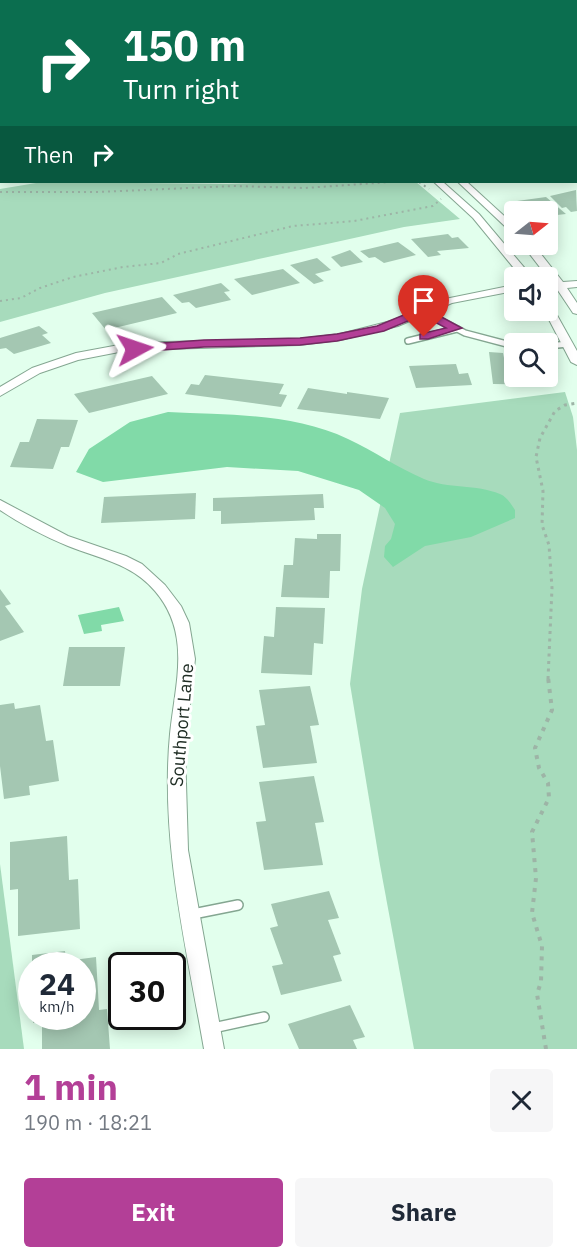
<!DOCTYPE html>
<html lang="en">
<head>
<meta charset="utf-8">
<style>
	:root { --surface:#fff; --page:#f6f6f7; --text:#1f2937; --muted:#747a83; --accent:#b33f97 }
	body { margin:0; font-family:"IBM Plex Sans",sans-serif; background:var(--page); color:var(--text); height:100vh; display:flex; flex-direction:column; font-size:22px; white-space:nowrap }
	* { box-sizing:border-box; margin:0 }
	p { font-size:20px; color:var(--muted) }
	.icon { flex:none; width:33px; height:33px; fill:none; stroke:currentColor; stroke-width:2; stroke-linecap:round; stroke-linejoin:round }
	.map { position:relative; height:1049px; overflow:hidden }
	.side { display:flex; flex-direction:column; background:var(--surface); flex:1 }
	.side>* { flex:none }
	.guide { position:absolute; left:0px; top:0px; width:578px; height:183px; box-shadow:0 3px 15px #0003; background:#0b6e4f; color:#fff; overflow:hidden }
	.needle { width:39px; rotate:73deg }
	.fabs { position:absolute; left:504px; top:201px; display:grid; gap:12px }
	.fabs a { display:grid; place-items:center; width:54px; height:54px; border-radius:6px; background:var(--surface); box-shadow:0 3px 15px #0003; font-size:30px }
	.speed { position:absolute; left:18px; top:952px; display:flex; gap:12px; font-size:30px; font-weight:700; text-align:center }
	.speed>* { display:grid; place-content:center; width:78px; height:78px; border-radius:50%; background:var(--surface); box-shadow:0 3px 15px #0003; line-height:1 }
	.speed small { font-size:15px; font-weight:400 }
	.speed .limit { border:3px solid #111; border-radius:9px; background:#fff; color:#111 }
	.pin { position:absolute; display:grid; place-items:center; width:51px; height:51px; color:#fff; margin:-62px -26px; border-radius:50% 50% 50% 0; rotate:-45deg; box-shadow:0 0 6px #0007 }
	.pin .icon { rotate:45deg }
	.me { position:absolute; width:66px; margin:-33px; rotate:85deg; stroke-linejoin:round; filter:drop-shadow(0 0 4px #0008) }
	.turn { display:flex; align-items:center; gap:21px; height:126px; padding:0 24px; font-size:27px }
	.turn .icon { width:78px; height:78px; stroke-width:2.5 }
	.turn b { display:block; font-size:42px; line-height:51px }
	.then { display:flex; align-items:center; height:57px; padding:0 24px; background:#0003; gap:12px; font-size:22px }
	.round { display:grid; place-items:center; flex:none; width:63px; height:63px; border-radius:6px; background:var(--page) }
	.headline { display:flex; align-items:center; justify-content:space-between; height:102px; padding:0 24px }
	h1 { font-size:36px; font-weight:800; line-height:45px; color:var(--accent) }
	.action { display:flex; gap:12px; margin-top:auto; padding:12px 24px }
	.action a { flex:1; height:69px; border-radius:6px; background:var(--accent); color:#fff; font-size:24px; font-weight:800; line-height:69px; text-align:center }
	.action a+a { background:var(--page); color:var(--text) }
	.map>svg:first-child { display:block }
	.green { fill:#a7dbbc }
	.water { fill:#81daa8 }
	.building { fill:#a4c7b2 }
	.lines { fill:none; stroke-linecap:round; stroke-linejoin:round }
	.lane-far2-casing { stroke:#84a691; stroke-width:5 }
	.lane-far1-casing { stroke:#84a691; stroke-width:8 }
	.lane-casing { stroke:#84a691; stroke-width:12 }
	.street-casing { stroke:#84a691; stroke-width:2 }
	.path-far3 { stroke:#9db4a6; stroke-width:1.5; stroke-dasharray:1.5 3; stroke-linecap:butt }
	.path-far2 { stroke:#9db4a6; stroke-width:2; stroke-dasharray:2 4; stroke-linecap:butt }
	.path-far1 { stroke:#9db4a6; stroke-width:3; stroke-dasharray:3 4.5; stroke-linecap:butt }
	.path { stroke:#9db4a6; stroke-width:4; stroke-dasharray:4 6; stroke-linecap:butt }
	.lane-far2 { stroke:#fff; stroke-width:4 }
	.lane-far1 { stroke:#fff; stroke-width:5 }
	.lane { stroke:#fff; stroke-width:9 }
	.street { fill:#fff; fill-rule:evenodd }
	.route { fill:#b33f97; stroke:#742962; stroke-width:1.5 }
	.labels { text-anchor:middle; stroke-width:6; stroke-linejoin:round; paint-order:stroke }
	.street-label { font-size:18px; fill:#202e25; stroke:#fff }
</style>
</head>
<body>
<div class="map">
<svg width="577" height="1049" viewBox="0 0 577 1049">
	<rect width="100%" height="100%" fill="#e2ffed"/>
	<g class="green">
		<polygon points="42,182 228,184 285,182 416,182 460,219 404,227 105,293 0,322 0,189"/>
		<polygon points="565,392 573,417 577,450 577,1049 414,1049 380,865 350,684 362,589 400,413"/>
		<polygon points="0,864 24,1049 0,1049"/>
	</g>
	<g class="water">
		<path d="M168 412C228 415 293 413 348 439 374 451 398 468 424 479 448 489 476 484 500 494 507 497 511 504 515 510V518L471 537 425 546 393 567 384 557 385 546 391 539 395 524 385 508 359 490 298 471 227 467 103 482 76 472 89 449 130 422Z"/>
		<polygon points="119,607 124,621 101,625 102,631 84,634 78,615"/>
	</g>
	<g class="building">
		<polygon points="576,190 577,211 571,212 566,207 562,208 550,196"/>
		<polygon points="546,197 566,214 548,216 548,212 529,212 517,201"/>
		<polygon points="448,234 452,238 458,237 469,248 437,251 441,255 428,257 411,239"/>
		<polygon points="398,242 416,255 384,263 375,257 369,258 360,251"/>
		<polygon points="350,250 363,262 341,267 331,257"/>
		<polygon points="317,258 331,270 315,274 324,281 314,284 290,265"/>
		<polygon points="283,269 300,283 252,295 234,279"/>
		<polygon points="221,283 230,291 224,292 231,300 196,308 189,302 182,303 173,295"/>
		<polygon points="162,297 177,313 106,330 92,313"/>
		<polygon points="39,326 48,333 42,335 51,343 14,354 6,348 0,349 0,338"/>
		<polygon points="489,352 503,353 505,363 514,363 514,376 538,376 539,385 493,384"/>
		<polygon points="456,364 459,374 468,373 472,385 416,388 409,366"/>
		<polygon points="205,375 284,384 279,394 287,395 281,407 185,394 191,384 199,385"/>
		<polygon points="152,376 168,394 89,413 74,394"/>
		<polygon points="308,388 347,394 347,392 389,398 380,419 297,409"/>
		<polygon points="37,419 78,420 69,447 61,447 53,469 10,467 20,442 29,442"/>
		<polygon points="196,493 195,519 101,523 104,497"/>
		<polygon points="323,494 324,508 314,508 315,520 221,524 221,511 213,511 213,498"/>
		<polygon points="317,534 341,534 340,571 330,571 329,598 281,597 284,565 293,565 295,538 317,539"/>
		<polygon points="0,589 11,604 5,606 24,632 0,641"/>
		<polygon points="276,607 325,608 323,644 314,643 312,675 261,673 264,636 274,637"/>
		<polygon points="69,647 125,647 120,686 63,686"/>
		<polygon points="310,686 319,725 310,726 317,763 263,768 256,726 265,725 259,690"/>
		<polygon points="14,703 15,709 40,705 46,741 53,740 59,781 29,786 30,795 4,799 0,766 0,705"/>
		<polygon points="314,776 324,822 315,823 323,865 264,870 256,822 266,821 259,782"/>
		<polygon points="67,836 69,880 78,879 80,929 18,936 18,889 10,890 10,842"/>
		<polygon points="329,891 339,918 328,920 341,954 333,956 342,981 281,995 272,966 283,964 270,928 278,926 271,904"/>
		<polygon points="65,951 66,961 96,957 99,1010 107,1009 110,1049 42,1049 42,1022 33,1023 33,1017 82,1017 82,966 32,966 32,955"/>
		<polygon points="350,1005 365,1037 353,1040 357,1049 299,1049 288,1024"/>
	</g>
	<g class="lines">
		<defs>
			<polyline id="lane-far2" points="85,2 91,0"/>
			<g id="lane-far1">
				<polyline points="423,311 465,333 514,346"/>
				<polyline points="408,341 457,329"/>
				<polyline points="548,346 568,344"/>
			</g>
			<g id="lane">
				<polyline points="193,914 238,905"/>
				<polyline points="213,1028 264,1017"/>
			</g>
			<g id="street">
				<polygon points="56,0 67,0 54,2"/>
				<rect x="233" y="0" width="8" height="2"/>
				<rect x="251" y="0" width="8" height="2"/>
				<polygon points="518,0 535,2 519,2"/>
				<rect x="576" y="3" width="1" height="4"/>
				<rect x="0" y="8" width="2" height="4"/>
				<rect x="0" y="69" width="2" height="4"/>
				<rect x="0" y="155" width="2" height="6"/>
				<polygon points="434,182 443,182 479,214 533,278 522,278 473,218"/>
				<polygon points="458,182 467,182 514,225 514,233 511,232"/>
				<polygon points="522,244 533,244 563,282 577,281 577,287 567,288 577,303 577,314 573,313 557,289 548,289 548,283 552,283"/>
				<polygon points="514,285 514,291 452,303 398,326 340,340 299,345 164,349 119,352 78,360 40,373 0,396 0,387 32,368 76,353 119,345 164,342 299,339 340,334 391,321 445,299"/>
				<polygon points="548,305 553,308 577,351 577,365 571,362 544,310 548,310"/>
				<path d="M0 500 68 536 126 556 142 564 165 585 181 606 189 623 195 659 185 750 188 850 224 1049H204C186 945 160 840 170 734 175 684 192 634 155 591 131 563 100 559 68 546 44 536 21 524 0 510Z"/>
			</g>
		</defs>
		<use href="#lane-far2" class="lane-far2-casing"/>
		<use href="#lane-far1" class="lane-far1-casing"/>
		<use href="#lane" class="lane-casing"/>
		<use href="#street" class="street-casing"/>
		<polyline class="path-far3" points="281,0 288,2"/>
		<g class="path-far2">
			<polyline points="419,182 429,189"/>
			<polyline points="0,192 99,192 233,186 305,188 391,182"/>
			<polyline points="0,301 21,298 40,288 73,277 123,267 161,263 178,254 293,226 354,221 433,206 441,199"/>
		</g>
		<polyline class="path-far1" points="548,679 552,588 549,545 542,525 543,491 536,457 540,438 555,411 565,405 577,403"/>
		<polyline class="path" points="546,1049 537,994 541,982 542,946 532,913 536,878 532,832 549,798 548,783 539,768 535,748 552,710 548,677"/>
		<use href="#lane-far2" class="lane-far2"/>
		<use href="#lane-far1" class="lane-far1"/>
		<use href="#lane" class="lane"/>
		<use href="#street" class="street"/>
	</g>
	<polygon class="route" points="423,307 462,328 428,339 420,339 420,334 446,328 422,315 384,331 337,341 300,345 204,347 135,352 130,349 135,345 204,340 300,338 337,334 377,326"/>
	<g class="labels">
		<g class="street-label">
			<text transform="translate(182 725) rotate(-85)" y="6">Southport Lane</text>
		</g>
	</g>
</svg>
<div class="fabs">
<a><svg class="needle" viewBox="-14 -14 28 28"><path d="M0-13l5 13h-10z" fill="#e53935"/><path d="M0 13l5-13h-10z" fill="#747a83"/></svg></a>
<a><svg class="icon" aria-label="sound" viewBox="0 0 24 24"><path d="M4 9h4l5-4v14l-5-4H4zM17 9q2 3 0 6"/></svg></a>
<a><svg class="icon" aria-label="search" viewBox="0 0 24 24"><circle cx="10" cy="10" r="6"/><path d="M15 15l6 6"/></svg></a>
</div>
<div class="speed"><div>24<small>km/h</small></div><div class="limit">30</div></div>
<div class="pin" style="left:424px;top:337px;background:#d93025"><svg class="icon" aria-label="arrive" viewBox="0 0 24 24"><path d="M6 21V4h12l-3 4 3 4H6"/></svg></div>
<svg class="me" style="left:135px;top:349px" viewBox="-20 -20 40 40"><path d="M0-17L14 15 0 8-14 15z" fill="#b33f97" stroke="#fff" stroke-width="4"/></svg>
<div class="guide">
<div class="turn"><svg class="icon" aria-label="right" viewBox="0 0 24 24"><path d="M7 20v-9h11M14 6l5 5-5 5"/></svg><div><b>150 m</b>Turn right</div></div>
<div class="then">Then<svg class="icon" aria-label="right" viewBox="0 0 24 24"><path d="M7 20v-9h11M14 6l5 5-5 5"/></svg></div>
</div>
</div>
<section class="side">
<div class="headline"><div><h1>1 min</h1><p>190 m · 18:21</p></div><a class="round"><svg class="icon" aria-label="close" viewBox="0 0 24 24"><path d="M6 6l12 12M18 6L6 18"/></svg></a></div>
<div class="action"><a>Exit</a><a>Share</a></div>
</section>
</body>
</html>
